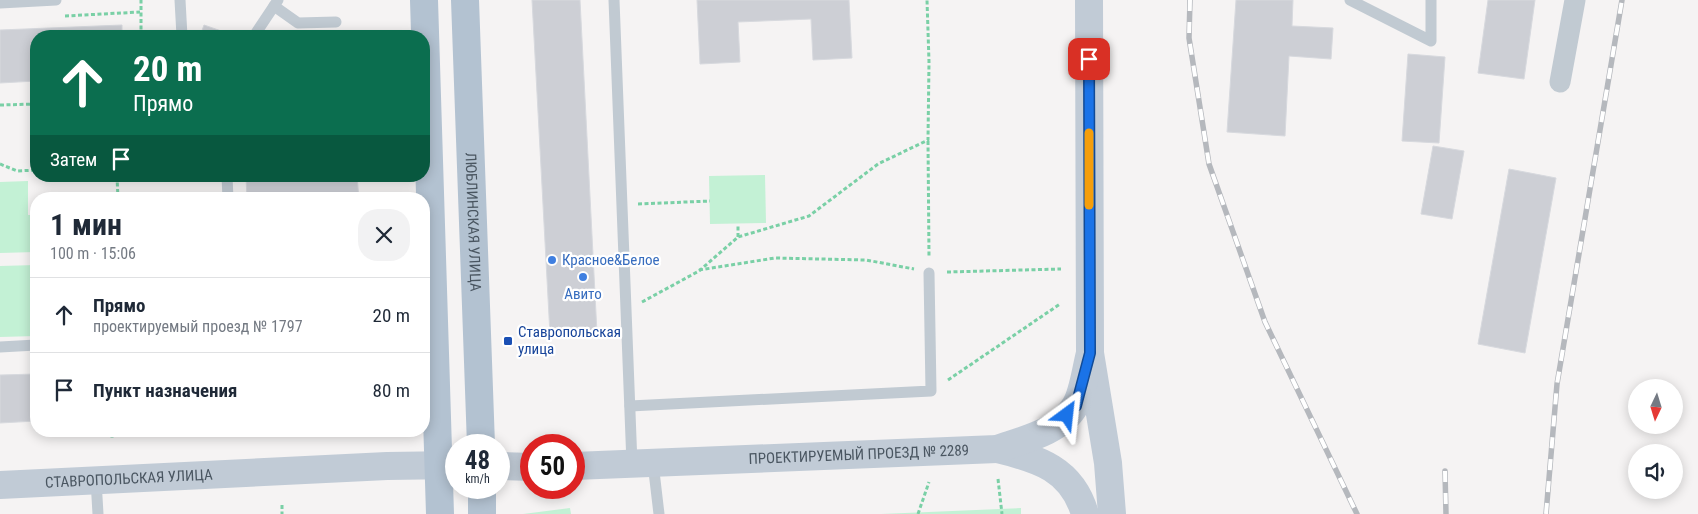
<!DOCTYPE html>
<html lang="ru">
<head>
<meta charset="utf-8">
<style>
	:root { --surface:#fff; --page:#f2f2f3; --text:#1f2937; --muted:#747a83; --line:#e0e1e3 }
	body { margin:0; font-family:"Roboto Condensed",sans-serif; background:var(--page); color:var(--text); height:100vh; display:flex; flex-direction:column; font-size:19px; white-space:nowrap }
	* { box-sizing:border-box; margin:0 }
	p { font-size:16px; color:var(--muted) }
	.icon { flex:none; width:28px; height:28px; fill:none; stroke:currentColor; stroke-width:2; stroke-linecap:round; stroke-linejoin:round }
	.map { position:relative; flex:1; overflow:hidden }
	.side { position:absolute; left:30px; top:192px; width:400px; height:245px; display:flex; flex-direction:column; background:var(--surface); border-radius:20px; box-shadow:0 2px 12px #0003 }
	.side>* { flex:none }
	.top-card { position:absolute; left:30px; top:30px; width:400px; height:152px; border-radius:20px; box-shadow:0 2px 12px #0003; background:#0b6e4f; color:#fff; overflow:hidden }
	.needle { width:32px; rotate:184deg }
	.buttons { position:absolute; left:1628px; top:379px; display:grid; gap:10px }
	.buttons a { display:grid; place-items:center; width:55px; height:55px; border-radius:50%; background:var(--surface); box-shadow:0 2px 12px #0003; font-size:25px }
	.speed { position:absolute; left:445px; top:434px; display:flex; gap:10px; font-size:25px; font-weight:700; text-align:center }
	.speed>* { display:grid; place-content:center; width:65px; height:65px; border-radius:50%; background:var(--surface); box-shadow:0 2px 12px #0003; line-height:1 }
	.speed small { font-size:12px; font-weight:400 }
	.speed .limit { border:8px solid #d22; background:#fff; color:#111 }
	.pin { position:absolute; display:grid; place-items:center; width:42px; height:42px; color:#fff; margin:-21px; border-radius:10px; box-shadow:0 2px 8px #0006 }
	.me { position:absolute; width:55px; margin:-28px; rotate:30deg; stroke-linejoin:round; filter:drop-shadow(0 0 4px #0008) }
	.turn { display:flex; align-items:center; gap:18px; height:105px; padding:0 20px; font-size:22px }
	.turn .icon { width:65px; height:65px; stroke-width:2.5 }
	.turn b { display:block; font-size:35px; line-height:42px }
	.then { display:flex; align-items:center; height:48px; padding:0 20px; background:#0003; gap:10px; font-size:19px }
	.round { display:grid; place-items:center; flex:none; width:52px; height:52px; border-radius:20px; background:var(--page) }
	.head { display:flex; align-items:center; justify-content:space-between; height:85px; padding:0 20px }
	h1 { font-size:30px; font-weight:700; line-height:38px }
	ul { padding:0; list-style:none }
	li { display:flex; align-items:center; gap:15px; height:75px; padding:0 20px; border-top:1px solid var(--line) }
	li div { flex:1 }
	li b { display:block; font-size:19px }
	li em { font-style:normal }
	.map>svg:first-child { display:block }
	.green { fill:#c3f1d5 }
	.building { fill:#cdcfd5; stroke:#d7d9de }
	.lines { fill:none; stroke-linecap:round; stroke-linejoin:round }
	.path { stroke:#7ad0a6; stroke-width:3; stroke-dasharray:4 2.5; stroke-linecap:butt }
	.service { stroke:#c1cad2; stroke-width:11 }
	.minor { stroke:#c1cad2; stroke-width:21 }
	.secondary { stroke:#c1cbd6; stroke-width:28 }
	.primary { stroke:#b3c2d1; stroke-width:28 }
	.rail-casing { stroke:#b5b8bd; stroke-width:5.5 }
	.rail { stroke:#fff; stroke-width:4; stroke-dasharray:11; stroke-linecap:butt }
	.route-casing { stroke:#114b97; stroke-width:12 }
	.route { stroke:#1a73e8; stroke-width:9 }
	.slow { stroke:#f59e0b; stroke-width:9 }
	.shop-dot { fill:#3f7fe0; stroke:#fff; stroke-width:2 }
	.transit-dot { fill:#1a4fb4; stroke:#fff; stroke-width:2 }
	.labels { text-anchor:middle; stroke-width:4.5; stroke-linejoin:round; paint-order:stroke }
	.street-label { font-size:15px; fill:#4a5661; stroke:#fff }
	.shop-label { font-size:15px; fill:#366cbe; stroke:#fff; text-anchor:start }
	.transit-label { font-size:15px; fill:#164399; stroke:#fff; text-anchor:start }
</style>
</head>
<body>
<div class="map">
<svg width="1698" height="514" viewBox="0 0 1698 514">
	<rect width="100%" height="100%" fill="#f5f3f3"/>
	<g class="green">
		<polygon points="765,175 766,223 710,224 709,176"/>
		<polygon points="28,181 28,215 36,215 36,252 0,253 0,182"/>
		<polygon points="36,265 36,336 0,337 0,266"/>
		<polygon points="570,508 571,514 523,514"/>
		<polygon points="1021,508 1021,514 881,514"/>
	</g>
	<g class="building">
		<polygon points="532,0 580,0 597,333 550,335"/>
		<polygon points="697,0 849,0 852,58 813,60 811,19 738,22 740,62 700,64"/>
		<polygon points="1236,0 1293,0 1292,26 1333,28 1331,59 1289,56 1285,136 1227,132"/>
		<polygon points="1488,0 1535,0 1524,79 1478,73"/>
		<polygon points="122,25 122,36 36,36 36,81 0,83 0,30"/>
		<polygon points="204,25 227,33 226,36 200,36"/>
		<polygon points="1408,54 1445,57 1439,143 1402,141"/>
		<polygon points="1433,146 1464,151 1452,219 1421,214"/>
		<polygon points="1509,169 1556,178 1525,353 1478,344"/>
		<polygon points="246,176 357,176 359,199 247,199"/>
		<polygon points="36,374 36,421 0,423 0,375"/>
	</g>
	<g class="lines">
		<g class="path">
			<polyline points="65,16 140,12"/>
			<polyline points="141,36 141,0"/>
			<polyline points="0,105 36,104"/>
			<polyline points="928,141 929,257"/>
			<polyline points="0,164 17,171 36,170"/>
			<polyline points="117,176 118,199"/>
			<polyline points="638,204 710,201"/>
			<polyline points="738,237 738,224"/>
			<polyline points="699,270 775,258 866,260 914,269"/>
			<polyline points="947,272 1061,269"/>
			<polyline points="642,302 699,271 738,237 809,216 878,164 928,140 929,62 927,0"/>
			<polyline points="948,380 1060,304"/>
			<polyline points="112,431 112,438"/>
			<polyline points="998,479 1002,514"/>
			<polyline points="282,505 282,514"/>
			<polyline points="918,514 929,482"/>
		</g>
		<g class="service">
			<polyline points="180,0 182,36"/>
			<polyline points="614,0 632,464"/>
			<polyline points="1350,0 1431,41 1431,0"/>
			<polyline points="0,3 56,0"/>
			<polyline points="274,6 298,23 336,22"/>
			<polyline points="254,36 278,0"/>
			<polyline points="227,176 228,199"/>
			<polyline points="0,347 36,345"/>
			<polyline points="630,406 931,391 929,273"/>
			<polyline points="653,463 659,514"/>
			<polyline points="96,480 98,514"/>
		</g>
		<polyline class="minor" points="1560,82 1575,0"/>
		<g class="secondary">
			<polyline points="1089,0 1090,353 1108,463 1112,514"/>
			<path d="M997 449C1039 459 1072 469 1085 514"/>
			<polyline points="499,466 531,467"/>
			<path id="s1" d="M574 466 997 449C1023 440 1060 432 1075 406 1083 394 1086 368 1090 353"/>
			<path id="s2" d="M0 485 387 466 456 465"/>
		</g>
		<g class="primary">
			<polyline points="424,0 440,514"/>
			<path id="s3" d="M465 0 481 445"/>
			<polyline points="482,488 482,514"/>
		</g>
		<defs>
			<g id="rail">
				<polyline points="1190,0 1189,38 1209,164 1265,322 1357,514"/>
				<polyline points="1445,471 1446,514"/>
				<polyline points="1546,514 1557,384 1622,0"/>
			</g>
		</defs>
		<use href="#rail" class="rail-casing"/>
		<use href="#rail" class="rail"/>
	</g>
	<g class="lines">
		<defs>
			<polyline id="route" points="1067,415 1076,406 1090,353 1089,59"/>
		</defs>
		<use href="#route" class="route-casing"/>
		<use href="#route" class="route"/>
		<polyline class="slow" points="1089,133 1089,205"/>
	</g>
	<g class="shop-dot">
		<circle cx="552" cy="260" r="5"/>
		<circle cx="583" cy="277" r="5"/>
	</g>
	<rect class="transit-dot" x="503" y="336" width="10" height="10" rx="2.5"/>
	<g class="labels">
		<g class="street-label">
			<text dy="5" stroke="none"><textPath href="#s3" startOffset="222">ЛЮБЛИНСКАЯ УЛИЦА</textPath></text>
			<text dy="5" stroke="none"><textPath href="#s1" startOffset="285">ПРОЕКТИРУЕМЫЙ ПРОЕЗД № 2289</textPath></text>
			<text dy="5" stroke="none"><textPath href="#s2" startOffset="129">СТАВРОПОЛЬСКАЯ УЛИЦА</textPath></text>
		</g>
		<g class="shop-label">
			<text x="562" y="265">Красное&amp;Белое</text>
			<text x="583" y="299" text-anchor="middle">Авито</text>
		</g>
		<g class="transit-label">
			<text x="518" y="337">Ставропольская<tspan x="518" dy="17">улица</tspan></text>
		</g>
	</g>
</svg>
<div class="buttons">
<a><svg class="needle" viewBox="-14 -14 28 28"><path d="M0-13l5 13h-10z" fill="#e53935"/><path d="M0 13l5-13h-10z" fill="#747a83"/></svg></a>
<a><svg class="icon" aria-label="sound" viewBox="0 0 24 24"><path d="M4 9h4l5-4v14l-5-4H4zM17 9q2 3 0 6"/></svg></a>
</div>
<div class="speed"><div>48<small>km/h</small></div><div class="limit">50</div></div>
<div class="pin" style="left:1089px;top:59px;background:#d93025"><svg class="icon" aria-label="arrive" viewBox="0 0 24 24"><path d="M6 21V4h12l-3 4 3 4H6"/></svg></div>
<svg class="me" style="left:1067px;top:415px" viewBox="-20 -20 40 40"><path d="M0-17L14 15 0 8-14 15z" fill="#1a73e8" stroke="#fff" stroke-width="4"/></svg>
<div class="top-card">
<div class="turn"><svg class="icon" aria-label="ahead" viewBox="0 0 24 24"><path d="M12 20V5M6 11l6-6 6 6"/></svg><div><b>20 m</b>Прямо</div></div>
<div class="then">Затем<svg class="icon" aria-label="arrive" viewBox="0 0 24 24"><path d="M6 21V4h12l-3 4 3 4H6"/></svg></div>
</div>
<section class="side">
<div class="head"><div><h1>1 мин</h1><p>100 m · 15:06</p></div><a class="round"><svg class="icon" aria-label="close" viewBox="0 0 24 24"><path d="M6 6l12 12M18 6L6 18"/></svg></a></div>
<ul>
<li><svg class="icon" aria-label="ahead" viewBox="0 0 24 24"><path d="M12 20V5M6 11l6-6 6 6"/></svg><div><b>Прямо</b><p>проектируемый проезд № 1797</p></div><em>20 m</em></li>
<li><svg class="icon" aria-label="arrive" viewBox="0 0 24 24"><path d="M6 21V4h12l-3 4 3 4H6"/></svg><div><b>Пункт назначения</b></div><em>80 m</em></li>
</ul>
</section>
</div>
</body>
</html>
